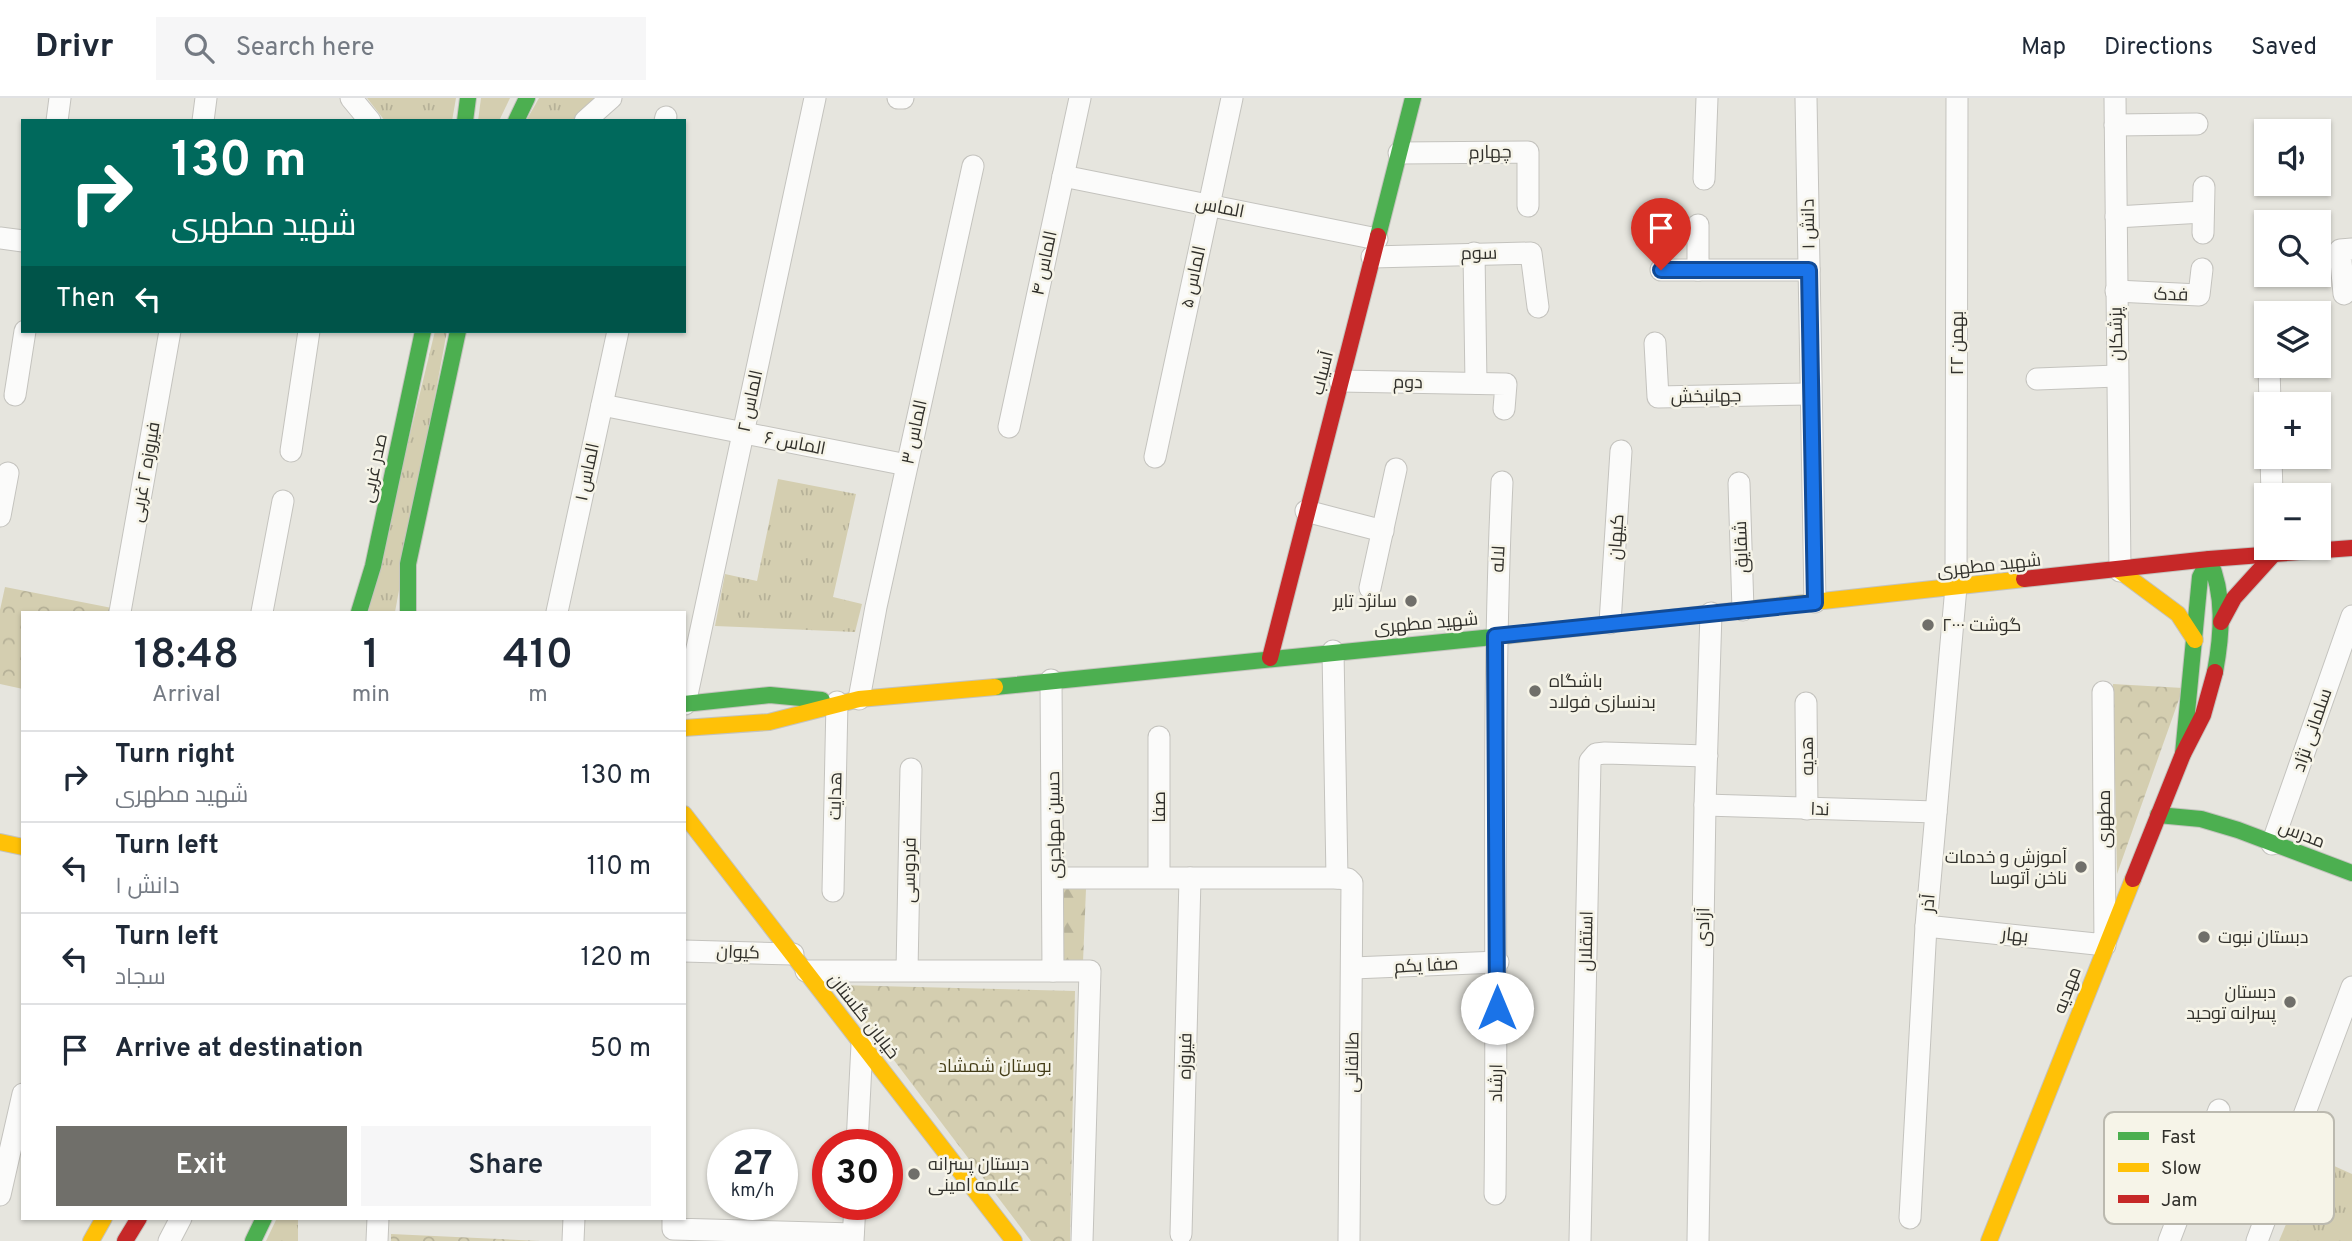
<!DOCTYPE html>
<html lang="en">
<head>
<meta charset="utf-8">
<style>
	:root { --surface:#fff; --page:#f6f6f7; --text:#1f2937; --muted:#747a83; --line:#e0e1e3; --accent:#706f6a }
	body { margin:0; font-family:Overpass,Cairo,sans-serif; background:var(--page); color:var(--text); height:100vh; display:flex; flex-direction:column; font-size:26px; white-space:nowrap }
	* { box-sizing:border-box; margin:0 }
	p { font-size:23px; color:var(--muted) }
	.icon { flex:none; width:38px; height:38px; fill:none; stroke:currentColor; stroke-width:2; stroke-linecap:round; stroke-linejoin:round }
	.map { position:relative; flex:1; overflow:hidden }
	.drawer { position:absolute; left:21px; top:513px; width:665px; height:609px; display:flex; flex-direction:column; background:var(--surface); border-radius:0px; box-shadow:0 2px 5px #0004 }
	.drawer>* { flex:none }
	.top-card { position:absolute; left:21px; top:21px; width:665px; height:214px; border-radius:0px; box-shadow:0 2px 5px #0004; background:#00695c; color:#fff; overflow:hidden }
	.buttons { position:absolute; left:2254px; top:21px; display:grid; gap:14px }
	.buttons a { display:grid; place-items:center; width:77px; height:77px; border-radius:0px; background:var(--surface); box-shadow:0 2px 5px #0004; font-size:35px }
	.speed { position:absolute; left:707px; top:1031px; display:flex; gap:14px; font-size:35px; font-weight:700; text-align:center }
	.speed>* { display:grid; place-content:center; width:91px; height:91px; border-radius:50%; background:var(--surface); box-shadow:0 2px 5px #0004; line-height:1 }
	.speed small { font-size:18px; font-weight:400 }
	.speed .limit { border:10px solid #d22; background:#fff; color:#111 }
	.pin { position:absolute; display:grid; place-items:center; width:60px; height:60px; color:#fff; margin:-72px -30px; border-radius:50% 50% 50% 0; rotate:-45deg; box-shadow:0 0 7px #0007 }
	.pin .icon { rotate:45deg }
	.me { position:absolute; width:77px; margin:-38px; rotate:0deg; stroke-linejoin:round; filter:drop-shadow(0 0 5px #0008) }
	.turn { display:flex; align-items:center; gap:24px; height:147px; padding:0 35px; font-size:32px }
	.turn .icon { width:91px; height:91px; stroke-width:2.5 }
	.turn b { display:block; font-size:49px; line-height:60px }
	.then { display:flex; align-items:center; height:66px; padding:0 35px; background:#0003; gap:14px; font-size:26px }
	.eta { display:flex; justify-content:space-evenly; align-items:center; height:119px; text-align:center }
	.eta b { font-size:42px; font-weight:600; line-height:49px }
	.button { display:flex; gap:14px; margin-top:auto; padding:14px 35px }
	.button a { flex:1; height:80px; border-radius:0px; background:var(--accent); color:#fff; font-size:28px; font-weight:600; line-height:80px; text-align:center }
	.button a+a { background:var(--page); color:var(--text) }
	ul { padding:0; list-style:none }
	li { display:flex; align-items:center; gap:21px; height:91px; padding:0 35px; border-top:2px solid var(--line) }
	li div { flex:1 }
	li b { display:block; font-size:26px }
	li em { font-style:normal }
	header { display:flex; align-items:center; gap:42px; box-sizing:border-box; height:98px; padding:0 35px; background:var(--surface); border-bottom:2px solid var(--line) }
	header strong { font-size:33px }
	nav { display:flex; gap:38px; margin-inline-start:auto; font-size:24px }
	.search { width:490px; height:63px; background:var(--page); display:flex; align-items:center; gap:18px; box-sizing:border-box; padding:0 24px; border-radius:0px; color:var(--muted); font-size:26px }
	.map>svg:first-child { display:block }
	.grass { fill:url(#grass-tufts) }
	.forest { fill:url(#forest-firs) }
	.park { fill:url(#park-crowns) }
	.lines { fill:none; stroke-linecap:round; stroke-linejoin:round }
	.street-casing { stroke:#c4c3be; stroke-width:23 }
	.fast-casing { stroke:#c4c3be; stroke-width:18 }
	.slow-casing { stroke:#c4c3be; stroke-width:18 }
	.jam-casing { stroke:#c4c3be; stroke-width:18 }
	.street { stroke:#fbfbfa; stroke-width:21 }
	.fast { stroke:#4caf50; stroke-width:16 }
	.slow { stroke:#ffc107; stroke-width:16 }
	.jam { stroke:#c62828; stroke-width:16 }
	.route-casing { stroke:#114b97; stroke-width:18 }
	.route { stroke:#1a73e8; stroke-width:12 }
	.poi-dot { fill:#706f6a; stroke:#f6f4e8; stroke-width:2.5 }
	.labels { text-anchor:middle; stroke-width:5; stroke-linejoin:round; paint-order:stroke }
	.street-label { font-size:18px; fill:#31302b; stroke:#f6f4e8 }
	.poi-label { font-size:18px; fill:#31302b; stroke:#f6f4e8; text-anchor:start }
	.park-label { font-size:18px; fill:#443d17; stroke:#f6f4e8 }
	.key { fill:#f6f4e8; stroke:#bbb9af; stroke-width:2 }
	.key-label { font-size:19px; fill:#31302b }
</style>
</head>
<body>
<header>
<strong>Drivr</strong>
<div class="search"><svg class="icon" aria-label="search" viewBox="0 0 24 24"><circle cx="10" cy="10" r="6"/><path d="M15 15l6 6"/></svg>Search here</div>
<nav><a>Map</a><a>Directions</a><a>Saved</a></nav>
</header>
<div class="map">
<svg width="2352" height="1143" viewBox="0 0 2352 1143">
	<defs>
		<pattern id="grass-tufts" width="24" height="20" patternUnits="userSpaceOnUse" patternTransform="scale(1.75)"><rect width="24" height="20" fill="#d4ceb0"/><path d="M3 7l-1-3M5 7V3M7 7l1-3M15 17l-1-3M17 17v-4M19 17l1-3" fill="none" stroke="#b6b198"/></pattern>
		<pattern id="forest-firs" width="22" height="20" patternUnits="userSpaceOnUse" patternTransform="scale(1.75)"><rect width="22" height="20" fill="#d4ceb0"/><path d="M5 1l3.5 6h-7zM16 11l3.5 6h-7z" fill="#b6b198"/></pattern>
		<pattern id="park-crowns" width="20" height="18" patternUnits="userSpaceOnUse" patternTransform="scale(1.75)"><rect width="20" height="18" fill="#d4ceb0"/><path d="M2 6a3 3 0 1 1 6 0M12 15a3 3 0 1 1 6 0" fill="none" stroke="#b6b198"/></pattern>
	</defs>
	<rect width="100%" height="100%" fill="#e6e5de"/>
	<g class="grass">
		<polygon points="367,0 456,0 452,23 385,23"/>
		<polygon points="481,0 510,0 499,23 478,23"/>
		<polygon points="539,0 598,0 572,23 526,23"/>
		<polygon points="435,233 447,233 395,514 367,514"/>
		<polygon points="778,381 856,396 833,499 862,506 855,534 715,528 725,476 757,483"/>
		<polygon points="2314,1059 2352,1076 2352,1143 2279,1143"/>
		<polygon points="277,1120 298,1120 298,1143 266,1143"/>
	</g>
	<polygon class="forest" points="1064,791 1086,791 1083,864 1061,863"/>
	<g class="park">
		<polygon points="5,489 112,510 111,514 23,514 23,591 0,586 0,512"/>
		<polygon points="2113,586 2183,590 2117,776"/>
		<polygon points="837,887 1075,893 1070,1143 1031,1143"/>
		<polygon points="391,1136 540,1143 391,1143"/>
	</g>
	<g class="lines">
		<defs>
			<g id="street">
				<polyline points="351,0 370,23"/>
				<polyline points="898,0 903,0"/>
				<polyline points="1806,0 1815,504"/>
				<polyline points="2115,0 2120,473"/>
				<polyline points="57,23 60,0"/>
				<polyline points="203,23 206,0"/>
				<polyline points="585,23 611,0"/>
				<polyline points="665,23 666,19"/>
				<polyline points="2115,27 2197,26"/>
				<polyline points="1399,55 1528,54 1528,108"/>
				<polyline points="1063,78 1377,141"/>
				<polyline points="1704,81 1707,0"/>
				<polyline points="2116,119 2203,114"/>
				<polyline points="2203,135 2204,89"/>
				<polyline points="0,140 23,143"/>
				<polyline points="1474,155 1476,285"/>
				<polyline points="1372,159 1531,155 1538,209"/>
				<polyline points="1661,172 1809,172"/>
				<polyline points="1698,172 1698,127"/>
				<polyline points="2116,193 2199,197 2202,171"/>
				<polyline points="2344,196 2340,152 2352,151"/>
				<polyline points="1655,245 1658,299 1809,296"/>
				<polyline points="2269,268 2270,306"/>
				<polyline points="2037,281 2117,278"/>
				<polyline points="1340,283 1506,286 1504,311"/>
				<polyline points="15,297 25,233"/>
				<polyline points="602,307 907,367"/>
				<polyline points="1009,329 1080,0"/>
				<polyline points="291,353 309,233"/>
				<polyline points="1155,359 1232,0"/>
				<polyline points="2271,359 2272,397"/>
				<polyline points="1739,385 1743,512"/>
				<polyline points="1306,413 1383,433"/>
				<polyline points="0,418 8,375"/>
				<polyline points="1370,490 1396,371"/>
				<polyline points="120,514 170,233"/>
				<polyline points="262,514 283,403"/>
				<polyline points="557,514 618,233"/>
				<polyline points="1610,525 1621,353"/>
				<polyline points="1333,553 1337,780"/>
				<polyline points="1051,582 1053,873"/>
				<polyline points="859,601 876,509 973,68"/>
				<polyline points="1806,605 1807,711"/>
				<polyline points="685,606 815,0"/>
				<polyline points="1159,639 1159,779"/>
				<polyline points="1705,707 1936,714"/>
				<polyline points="2272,746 2352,518"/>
				<polyline points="1055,780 1337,780 1348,781 1352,785 1349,1143"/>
				<polyline points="833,793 837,604"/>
				<polyline points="1926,828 2105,847 2103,594"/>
				<polyline points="684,853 793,856"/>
				<polyline points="1353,870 1498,864"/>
				<polyline points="907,872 911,671"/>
				<polyline points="806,873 1090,873 1082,1143"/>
				<polyline points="857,1046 862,946"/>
				<path d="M1495 1096C1498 859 1491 621 1502 384"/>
				<polyline points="0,1097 23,996"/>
				<polyline points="673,1120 673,1131 853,1136"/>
				<polyline points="1910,1120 1926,828 1956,489 1957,0"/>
				<polyline points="1181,1136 1190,780"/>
				<polyline points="169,1143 181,1120"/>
				<polyline points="377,1143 378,1120"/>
				<polyline points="573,1143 574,1120"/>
				<polyline points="853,1143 855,1106"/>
				<polyline points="1580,1143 1590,663 1596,656 1605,655 1707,658"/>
				<polyline points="1698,1143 1705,707 1711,515"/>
				<polyline points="2169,1143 2219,1012"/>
				<polyline points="2257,1143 2352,889"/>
			</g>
			<g id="fast">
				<polyline points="465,23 468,0"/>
				<polyline points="516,23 527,0"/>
				<polyline points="1378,138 1413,0"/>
				<polyline points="359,514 373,468 423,233"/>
				<polyline points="408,514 408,466 458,233"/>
				<polyline points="995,589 1503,538"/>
				<polyline points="684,606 770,597 822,602"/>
				<path d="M2183 656 2200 479 2209 461C2225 497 2222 536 2215 574"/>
				<polyline points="2158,717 2201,721 2238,732 2352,775"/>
				<polyline points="253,1143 264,1120"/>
			</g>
			<g id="slow">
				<polyline points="2120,473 2178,516 2195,542"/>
				<polyline points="1503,538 2024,481"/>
				<polyline points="684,630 769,624 859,601 995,589"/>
				<polyline points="684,716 1014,1143"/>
				<polyline points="0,744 23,749"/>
				<polyline points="91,1143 104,1120"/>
				<polyline points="1989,1143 2133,781"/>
			</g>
			<g id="jam">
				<polyline points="2024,481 2209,461 2352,450"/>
				<polyline points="2221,524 2234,500 2273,457"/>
				<polyline points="1270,560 1378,138"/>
				<polyline points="2133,781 2183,656 2203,617 2215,574"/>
				<polyline points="125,1143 139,1120"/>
			</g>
		</defs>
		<use href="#street" class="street-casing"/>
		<use href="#fast" class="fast-casing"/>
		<use href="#slow" class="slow-casing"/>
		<use href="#jam" class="jam-casing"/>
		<use href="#street" class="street"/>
		<use href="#fast" class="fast"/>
		<use href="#slow" class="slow"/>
		<use href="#jam" class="jam"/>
	</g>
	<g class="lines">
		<defs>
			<polyline id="route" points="1497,910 1495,538 1815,505 1809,172 1661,172"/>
		</defs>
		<use href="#route" class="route-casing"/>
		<use href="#route" class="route"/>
	</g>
	<g class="poi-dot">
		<circle cx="1411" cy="503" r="7"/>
		<circle cx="1928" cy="527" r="7"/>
		<circle cx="1535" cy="593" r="7"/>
		<circle cx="2081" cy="769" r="7"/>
		<circle cx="2204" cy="839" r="7"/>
		<circle cx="2290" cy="904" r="7"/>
		<circle cx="914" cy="1076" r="7"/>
	</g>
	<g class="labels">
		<g class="street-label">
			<text transform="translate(1490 54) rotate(-1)" y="6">چهارم</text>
			<text transform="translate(1220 109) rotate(11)" y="6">الماس</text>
			<text transform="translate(1808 126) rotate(-91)" y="6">دانش ۱</text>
			<text transform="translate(1479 155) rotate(-1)" y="6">سوم</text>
			<text transform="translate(1044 165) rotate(-78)" y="6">الماس ۴</text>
			<text transform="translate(1193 179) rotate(-78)" y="6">الماس ۵</text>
			<text transform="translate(2171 196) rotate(2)" y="6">فدک</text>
			<text transform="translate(2116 236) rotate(-91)" y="6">پزشکان</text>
			<text transform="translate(1957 245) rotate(-90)" y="6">۲۲ بهمن</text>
			<text transform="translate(1322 275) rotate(-76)" y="6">آسیاب</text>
			<text transform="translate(1408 284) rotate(1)" y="6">دوم</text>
			<text transform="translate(1706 298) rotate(-1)" y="6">جهانبخش</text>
			<text transform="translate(750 303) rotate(-78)" y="6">الماس ۲</text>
			<text transform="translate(914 334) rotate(-78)" y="6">الماس ۳</text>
			<text transform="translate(795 345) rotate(11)" y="6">الماس ۶</text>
			<text transform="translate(374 370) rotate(-78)" y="6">صدر غربی</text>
			<text transform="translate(145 374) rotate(-80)" y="6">فیروزه ۲ غربی</text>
			<text transform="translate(587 374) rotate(-78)" y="6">الماس ۱</text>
			<text transform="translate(1616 439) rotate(-86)" y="6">کیهان</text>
			<text transform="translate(1741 449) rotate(-92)" y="6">شقایق</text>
			<text transform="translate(1498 461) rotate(-87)" y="6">لاله</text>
			<text transform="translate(1989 467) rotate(-6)" y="6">شهید مطهری</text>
			<text transform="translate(1426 525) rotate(-5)" y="6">شهید مطهری</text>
			<text transform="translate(2312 632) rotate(-71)" y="6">سلمانی نژاد</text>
			<text transform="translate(1807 658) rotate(-91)" y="6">هدیه</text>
			<text transform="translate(835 698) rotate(-89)" y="6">هدایت</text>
			<text transform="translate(1159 709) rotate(-90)" y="6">صفا</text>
			<text transform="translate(1820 711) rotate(2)" y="6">ندا</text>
			<text transform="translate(2104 721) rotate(-90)" y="6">مطهری</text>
			<text transform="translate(1054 727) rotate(-91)" y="6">حسین مهاجری</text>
			<text transform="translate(2302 736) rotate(21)" y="6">مدرس</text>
			<text transform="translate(909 772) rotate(-89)" y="6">فردوسی</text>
			<text transform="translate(1928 805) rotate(-85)" y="6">آذر</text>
			<text transform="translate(1703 829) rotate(-89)" y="6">آزادی</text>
			<text transform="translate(2015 837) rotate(6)" y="6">بهار</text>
			<text transform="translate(1586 843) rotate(-89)" y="6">استقلال</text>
			<text transform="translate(738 854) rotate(2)" y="6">کیوان</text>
			<text transform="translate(1426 867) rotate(-3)" y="6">صفا یکم</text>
			<text transform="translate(2067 892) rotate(-69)" y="6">مهدیه</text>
			<text transform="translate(864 918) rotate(52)" y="6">خیابان گلستان</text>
			<text transform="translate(1185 958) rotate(-89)" y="6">فیروزه</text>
			<text transform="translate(1352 964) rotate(-89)" y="6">طالقانی</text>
			<text transform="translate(1496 985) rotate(-89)" y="6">ارشاد</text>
		</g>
		<g class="poi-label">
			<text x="1397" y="509" text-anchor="end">سانرُد تایر</text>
			<text x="1942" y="533">گوشت ۲۰۰۰</text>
			<text x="1549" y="589">باشگاه<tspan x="1549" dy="21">بدنسازی فولاد</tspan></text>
			<text x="2067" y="765" text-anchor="end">آموزش و خدمات<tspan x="2067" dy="21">ناخن آتوسا</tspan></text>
			<text x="2218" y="845">دبستان نبوت</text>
			<text x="2276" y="900" text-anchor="end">دبستان<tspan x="2276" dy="21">پسرانه توحید</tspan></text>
			<text x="928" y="1072">دبستان پسرانه<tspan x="928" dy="21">علامه امینی</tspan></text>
		</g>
		<g class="park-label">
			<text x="995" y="974">بوستان شمشاد</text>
		</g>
	</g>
	<rect x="2104" y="1014" width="230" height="112" rx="10" class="key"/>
	<rect x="2118" y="1034" width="31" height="8" fill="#4caf50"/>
	<rect x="2118" y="1065" width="31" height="9" fill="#ffc107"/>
	<rect x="2118" y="1097" width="31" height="8" fill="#c62828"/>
	<g class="key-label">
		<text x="2161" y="1045">Fast</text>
		<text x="2161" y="1076">Slow</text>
		<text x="2161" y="1108">Jam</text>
	</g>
</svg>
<div class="buttons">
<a><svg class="icon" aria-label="sound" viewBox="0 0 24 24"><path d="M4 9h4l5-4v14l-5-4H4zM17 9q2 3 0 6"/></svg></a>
<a><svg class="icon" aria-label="search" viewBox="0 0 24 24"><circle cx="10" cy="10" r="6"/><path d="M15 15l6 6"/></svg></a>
<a><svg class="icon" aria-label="layers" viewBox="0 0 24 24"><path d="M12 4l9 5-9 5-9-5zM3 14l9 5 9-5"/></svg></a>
<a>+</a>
<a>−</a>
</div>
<div class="speed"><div>27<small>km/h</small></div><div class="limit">30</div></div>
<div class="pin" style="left:1661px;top:172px;background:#d93025"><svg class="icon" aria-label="arrive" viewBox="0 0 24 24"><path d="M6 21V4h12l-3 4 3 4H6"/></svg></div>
<svg class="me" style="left:1497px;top:910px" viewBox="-20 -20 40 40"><circle r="19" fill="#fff"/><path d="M0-13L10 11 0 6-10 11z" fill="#1a73e8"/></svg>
<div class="top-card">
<div class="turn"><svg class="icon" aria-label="right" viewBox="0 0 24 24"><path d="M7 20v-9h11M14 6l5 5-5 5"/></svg><div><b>130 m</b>شهید مطهری</div></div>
<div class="then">Then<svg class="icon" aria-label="left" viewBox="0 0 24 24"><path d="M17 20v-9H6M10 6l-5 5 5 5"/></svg></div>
</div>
<section class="drawer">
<div class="eta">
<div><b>18:48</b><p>Arrival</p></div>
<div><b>1</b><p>min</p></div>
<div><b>410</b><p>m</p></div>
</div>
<ul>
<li><svg class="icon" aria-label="right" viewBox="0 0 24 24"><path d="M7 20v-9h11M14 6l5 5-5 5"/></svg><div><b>Turn right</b><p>شهید مطهری</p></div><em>130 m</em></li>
<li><svg class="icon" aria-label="left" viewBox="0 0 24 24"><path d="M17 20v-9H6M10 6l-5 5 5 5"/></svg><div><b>Turn left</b><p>دانش ۱</p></div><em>110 m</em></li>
<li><svg class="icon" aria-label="left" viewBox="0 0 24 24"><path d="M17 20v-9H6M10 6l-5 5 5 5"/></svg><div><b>Turn left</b><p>سجاد</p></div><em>120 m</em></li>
<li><svg class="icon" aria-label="arrive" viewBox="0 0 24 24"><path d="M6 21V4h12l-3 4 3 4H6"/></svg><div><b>Arrive at destination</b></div><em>50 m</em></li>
</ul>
<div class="button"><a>Exit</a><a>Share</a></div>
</section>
</div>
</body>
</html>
